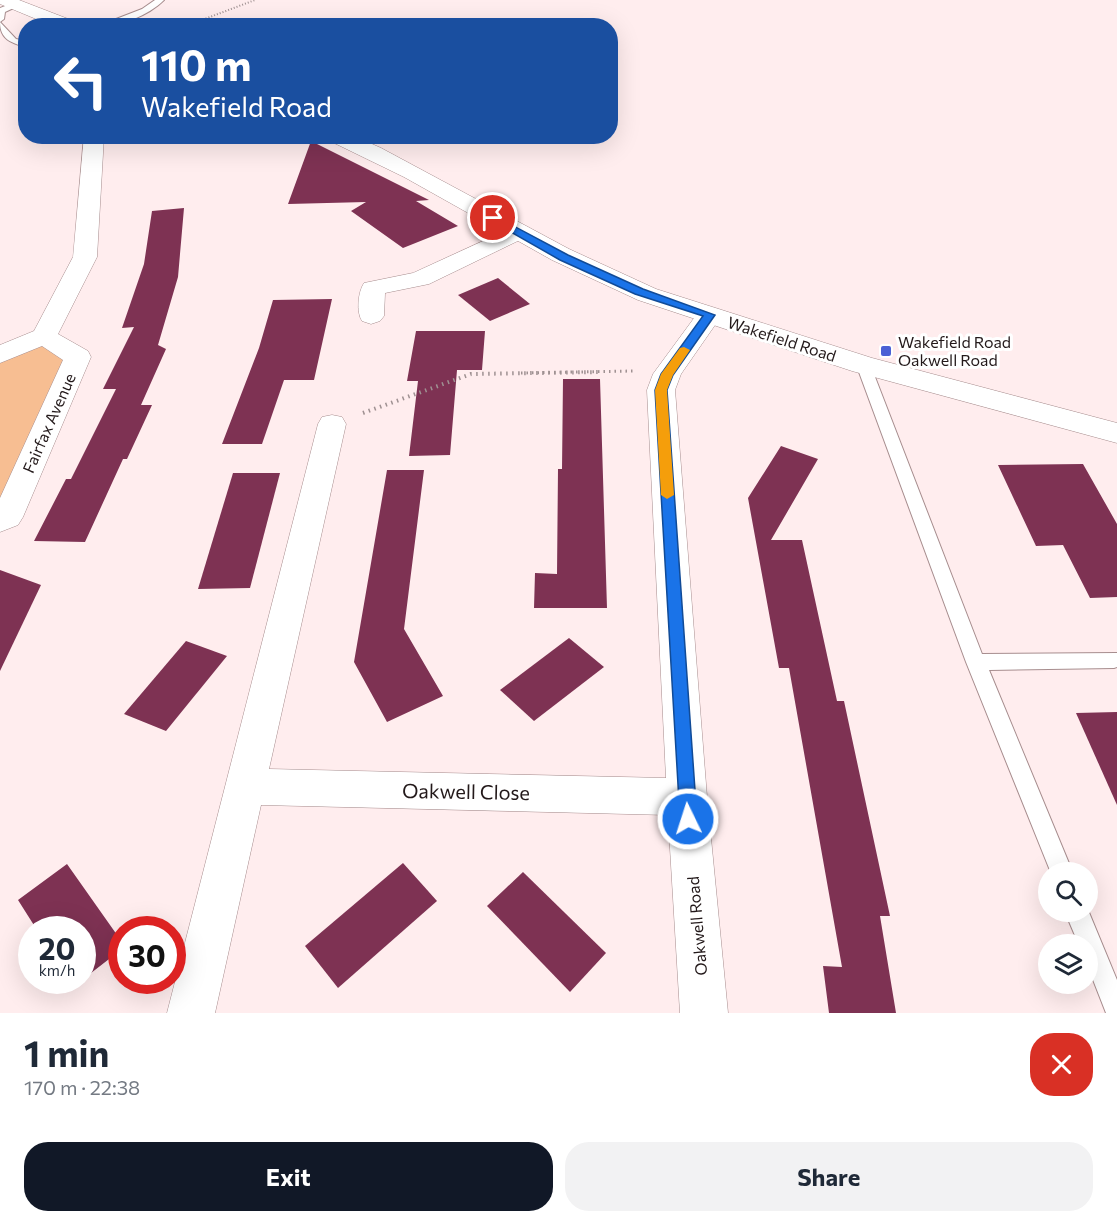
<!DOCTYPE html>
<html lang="en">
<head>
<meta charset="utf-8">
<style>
	:root { --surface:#fff; --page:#f2f2f3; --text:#1f2937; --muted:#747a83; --accent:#111827 }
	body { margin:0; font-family:Commissioner,sans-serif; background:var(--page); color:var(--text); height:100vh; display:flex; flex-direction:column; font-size:22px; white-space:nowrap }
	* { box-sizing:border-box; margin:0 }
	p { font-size:20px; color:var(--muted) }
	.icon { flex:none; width:33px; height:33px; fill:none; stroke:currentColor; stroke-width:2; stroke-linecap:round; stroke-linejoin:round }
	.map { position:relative; height:1013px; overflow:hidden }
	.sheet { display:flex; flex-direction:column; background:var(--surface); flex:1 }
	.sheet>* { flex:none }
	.top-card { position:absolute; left:18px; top:18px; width:600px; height:126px; border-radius:24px; box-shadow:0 6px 24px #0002; background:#1a4fa0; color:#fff; overflow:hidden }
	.fabs { position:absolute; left:1038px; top:862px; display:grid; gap:12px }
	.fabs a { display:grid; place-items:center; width:60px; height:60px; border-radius:50%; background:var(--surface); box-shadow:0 6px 24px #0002; font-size:30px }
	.speed { position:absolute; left:18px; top:916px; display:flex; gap:12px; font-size:30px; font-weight:700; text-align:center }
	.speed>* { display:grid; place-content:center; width:78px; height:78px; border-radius:50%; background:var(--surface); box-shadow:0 6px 24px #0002; line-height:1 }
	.speed small { font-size:15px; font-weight:400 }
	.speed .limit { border:9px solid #d22; background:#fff; color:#111 }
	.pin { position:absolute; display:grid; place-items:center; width:51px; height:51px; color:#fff; margin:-26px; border:3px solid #fff; border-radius:50%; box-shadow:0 2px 6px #0007 }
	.me { position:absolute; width:66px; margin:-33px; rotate:356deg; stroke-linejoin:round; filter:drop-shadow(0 0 4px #0008) }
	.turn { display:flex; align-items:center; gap:21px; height:126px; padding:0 24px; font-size:27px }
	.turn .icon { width:78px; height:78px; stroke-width:2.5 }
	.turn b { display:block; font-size:42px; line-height:51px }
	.round { display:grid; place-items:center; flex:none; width:63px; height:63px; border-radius:24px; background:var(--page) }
	.summary { display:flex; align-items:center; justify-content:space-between; height:102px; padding:0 24px }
	h1 { font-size:36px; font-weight:700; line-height:45px }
	.primary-button { display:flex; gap:12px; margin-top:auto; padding:12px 24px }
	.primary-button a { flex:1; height:69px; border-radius:24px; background:var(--accent); color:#fff; font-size:24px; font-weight:700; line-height:69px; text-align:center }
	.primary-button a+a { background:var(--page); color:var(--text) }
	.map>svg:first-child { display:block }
	.green { fill:#f7be92 }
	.building { fill:#7e3253 }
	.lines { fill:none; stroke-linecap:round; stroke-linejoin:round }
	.service-casing { stroke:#a78d8e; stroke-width:2 }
	.minor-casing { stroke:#a78d8e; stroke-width:1 }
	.secondary-casing { stroke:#a78d8e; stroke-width:1 }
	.path-far2 { stroke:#9f9192; stroke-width:2; stroke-dasharray:1 2; stroke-linecap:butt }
	.path-far1 { stroke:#9f9192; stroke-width:3; stroke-dasharray:1.5 4; stroke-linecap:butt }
	.path { stroke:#9f9192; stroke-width:4; stroke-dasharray:1.5 4.5; stroke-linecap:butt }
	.service { fill:#fff; fill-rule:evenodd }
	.minor { fill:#fff; fill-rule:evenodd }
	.secondary { fill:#fff; fill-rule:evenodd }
	.route { fill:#1a73e8; stroke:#114b97; stroke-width:1.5 }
	.slow { fill:#f59e0b }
	.poi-dot { fill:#4b61d5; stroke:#fff; stroke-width:2 }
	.labels { text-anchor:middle; stroke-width:6; stroke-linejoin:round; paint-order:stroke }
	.street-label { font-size:16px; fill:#23191a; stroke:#fff }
	.poi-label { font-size:16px; fill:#23191a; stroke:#fff; text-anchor:start }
	.near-street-label { font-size:20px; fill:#23191a; stroke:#fff }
</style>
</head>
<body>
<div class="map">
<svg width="1117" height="1013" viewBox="0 0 1117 1013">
	<rect width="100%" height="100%" fill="#ffedee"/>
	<polygon class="green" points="44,336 78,357 0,521 0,355"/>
	<g class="building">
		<polygon points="311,141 429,200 416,201 458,226 403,248 351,211 366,202 288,204"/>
		<polygon points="184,208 178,277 158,345 166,349 141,405 152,405 127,459 123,459 85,542 34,541 66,479 71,479 116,389 103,389 134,327 122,328 144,264 152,211"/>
		<polygon points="498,278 530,304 490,321 458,295"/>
		<polygon points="332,299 314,380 284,380 262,444 222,444 259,348 273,300"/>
		<polygon points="416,331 485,331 482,370 457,370 450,455 409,456 418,381 407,381"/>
		<polygon points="563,379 600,379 607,608 534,608 535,573 557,574 558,469 562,469"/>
		<polygon points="781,446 818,459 771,540 802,540 837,701 844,701 890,916 880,916 896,1013 829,1013 823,966 842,967 789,668 779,668 748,498"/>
		<polygon points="1083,464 1117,524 1117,597 1090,598 1063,545 1036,546 998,465"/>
		<polygon points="387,470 424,470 404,629 443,696 387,722 354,662"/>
		<polygon points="233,473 280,473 250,588 198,589"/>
		<polygon points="0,570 41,585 0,671"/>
		<polygon points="569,638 604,667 534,721 500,690"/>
		<polygon points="186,641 227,656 166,731 124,714"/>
		<polygon points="1117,712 1117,805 1076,713"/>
		<polygon points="403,863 437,901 338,988 305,946"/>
		<polygon points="67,864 122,942 122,949 82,980 82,930 37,930 18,900"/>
		<polygon points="523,872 606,953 570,992 487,906"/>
	</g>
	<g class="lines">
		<defs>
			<g id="service">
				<path d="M155 0H164C148 16 121 26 98 26L142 9Z"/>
				<polygon points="13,3 20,5 5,12 4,19 0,22 0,8"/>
				<path d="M0 22 16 39 26 41V47C11 43 0 39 0 22Z"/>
				<polygon points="863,360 870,364 982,654 1117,653 1117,667 1114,668 989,670 1073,873 1051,873 966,662 856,364"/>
				<polygon points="1088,910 1117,980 1117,1013 1106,1013 1088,967 1088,945 1079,945 1065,912 1088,912"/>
			</g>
			<g id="minor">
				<polygon points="84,136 104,136 97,257 58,334 88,351 91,357 23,517 18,525 0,532 0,498 63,360 42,346 0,363 0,345 34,331 73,257"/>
				<path d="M518 225 526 227 530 232 526 237 429 284 385 293 384 316 380 321 371 324 362 321C356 312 358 292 364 283L413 273Z"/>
				<polygon points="709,307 718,310 722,315 681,374 675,390 707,797 728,1013 680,1013 668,815 261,805 215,1013 167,1013 318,424 322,417 332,415 342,417 346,424 269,769 666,778 647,390 653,374 700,310"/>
			</g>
			<g id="secondary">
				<polygon points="0,0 19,0 76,22 78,26 53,26 0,4"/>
				<polygon points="325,136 354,136 381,148 569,249 656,289 872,358 1117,423 1117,443 852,371 638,300 552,260 404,177 328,140"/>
			</g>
		</defs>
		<use href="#service" class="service-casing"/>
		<use href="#minor" class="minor-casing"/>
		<use href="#secondary" class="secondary-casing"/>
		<polyline class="path-far2" points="186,26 255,0"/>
		<polyline class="path-far1" points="521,373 633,371"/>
		<polyline class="path" points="363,413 471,374 602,372"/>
		<use href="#service" class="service"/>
		<use href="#minor" class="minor"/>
		<use href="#secondary" class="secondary"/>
	</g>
	<polygon class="route" points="493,215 568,255 643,289 715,315 673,375 667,390 697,819 695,825 688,827 682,825 680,819 655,390 661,374 703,316 635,294 560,260 490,220 488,218"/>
	<polygon class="slow" points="684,347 690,350 673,375 667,390 674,495 667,499 661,495 655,390 661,374 680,348"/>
	<rect class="poi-dot" x="880" y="345" width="12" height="12" rx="3"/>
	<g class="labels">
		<g class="street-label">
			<text transform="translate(782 339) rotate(18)" y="6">Wakefield Road</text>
			<text transform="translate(49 423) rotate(-66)" y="6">Fairfax Avenue</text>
			<text transform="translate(697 926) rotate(-95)" y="6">Oakwell Road</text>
		</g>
		<g class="poi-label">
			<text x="898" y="348">Wakefield Road<tspan x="898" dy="18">Oakwell Road</tspan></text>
		</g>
		<g class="near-street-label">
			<text transform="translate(466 792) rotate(1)" y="7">Oakwell Close</text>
		</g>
	</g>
</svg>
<div class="fabs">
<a><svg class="icon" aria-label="search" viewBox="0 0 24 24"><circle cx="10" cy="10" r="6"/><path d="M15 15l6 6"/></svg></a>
<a><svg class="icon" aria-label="layers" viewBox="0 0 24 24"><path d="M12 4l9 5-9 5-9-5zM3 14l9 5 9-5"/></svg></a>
</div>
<div class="speed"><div>20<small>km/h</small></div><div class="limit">30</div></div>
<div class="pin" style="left:493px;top:218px;background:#d93025"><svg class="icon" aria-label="arrive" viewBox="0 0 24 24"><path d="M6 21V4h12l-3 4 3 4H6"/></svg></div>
<svg class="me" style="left:688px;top:819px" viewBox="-20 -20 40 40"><circle r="17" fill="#1a73e8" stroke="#fff" stroke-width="3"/><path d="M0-11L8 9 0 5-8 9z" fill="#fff"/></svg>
<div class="top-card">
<div class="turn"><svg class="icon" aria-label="left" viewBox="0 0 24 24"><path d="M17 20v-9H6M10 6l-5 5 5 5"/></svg><div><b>110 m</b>Wakefield Road</div></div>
</div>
</div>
<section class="sheet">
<div class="summary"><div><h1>1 min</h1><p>170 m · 22:38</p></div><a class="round" style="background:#d93025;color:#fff"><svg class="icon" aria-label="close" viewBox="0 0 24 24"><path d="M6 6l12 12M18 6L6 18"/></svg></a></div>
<div class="primary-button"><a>Exit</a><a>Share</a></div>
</section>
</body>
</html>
